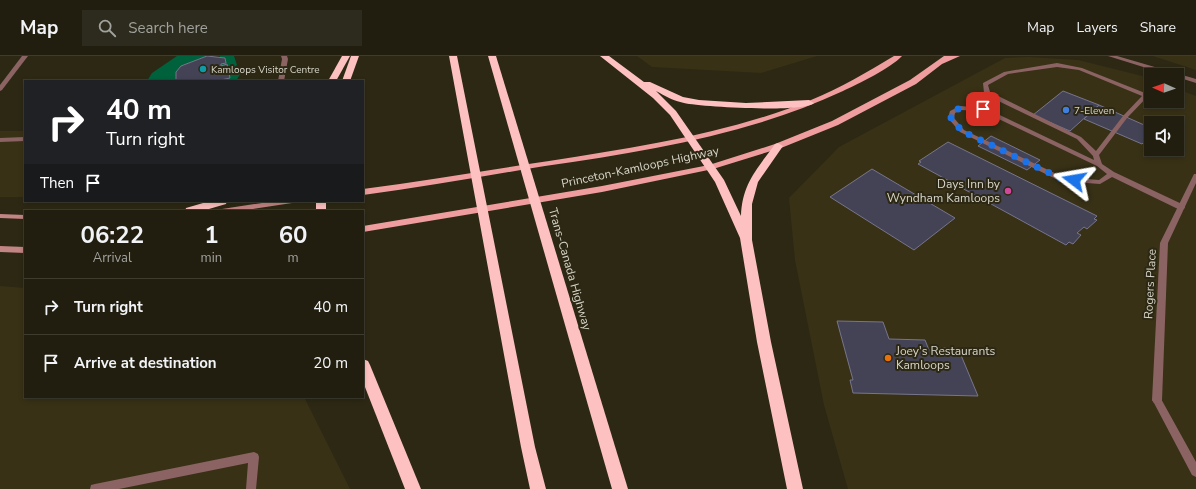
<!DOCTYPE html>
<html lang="en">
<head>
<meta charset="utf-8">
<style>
	:root { --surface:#211e0f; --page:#2d2b1d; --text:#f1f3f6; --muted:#a2a29e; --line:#3e3c2f }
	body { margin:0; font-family:"Nunito Sans",sans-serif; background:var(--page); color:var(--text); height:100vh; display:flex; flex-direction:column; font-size:15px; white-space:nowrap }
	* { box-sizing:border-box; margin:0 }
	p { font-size:13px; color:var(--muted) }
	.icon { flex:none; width:22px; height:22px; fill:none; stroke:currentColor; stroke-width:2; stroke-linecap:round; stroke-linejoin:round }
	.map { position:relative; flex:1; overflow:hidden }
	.details { position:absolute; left:24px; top:154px; width:340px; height:188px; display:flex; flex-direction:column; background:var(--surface); border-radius:0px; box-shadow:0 2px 6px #0003,0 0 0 1px var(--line) }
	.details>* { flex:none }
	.guide { position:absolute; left:24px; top:24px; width:340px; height:122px; border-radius:0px; box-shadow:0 2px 6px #0003,0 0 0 1px var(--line); background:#202124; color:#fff; overflow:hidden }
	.needle { width:26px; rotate:272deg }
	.fabs { position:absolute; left:1144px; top:12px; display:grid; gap:8px }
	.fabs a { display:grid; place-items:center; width:40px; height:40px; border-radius:0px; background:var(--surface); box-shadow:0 2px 6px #0003,0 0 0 1px var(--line); font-size:20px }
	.pin { position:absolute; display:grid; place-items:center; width:34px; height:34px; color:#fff; margin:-17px; border-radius:8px; box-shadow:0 2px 6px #0006 }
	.me { position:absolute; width:44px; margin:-22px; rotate:284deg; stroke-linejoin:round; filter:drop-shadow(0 0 3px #0008) }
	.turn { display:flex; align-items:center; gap:14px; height:84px; padding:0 16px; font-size:18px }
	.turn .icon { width:52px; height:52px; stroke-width:2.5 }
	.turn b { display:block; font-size:28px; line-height:34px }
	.then { display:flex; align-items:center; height:38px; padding:0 16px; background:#0003; gap:8px; font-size:15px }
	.eta { display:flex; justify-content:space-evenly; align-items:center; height:68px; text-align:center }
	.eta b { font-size:24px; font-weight:700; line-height:28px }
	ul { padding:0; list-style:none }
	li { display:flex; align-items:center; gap:12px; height:56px; padding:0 16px; border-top:1px solid var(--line) }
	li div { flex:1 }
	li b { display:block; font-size:15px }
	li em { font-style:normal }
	header { display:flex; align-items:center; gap:24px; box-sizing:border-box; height:56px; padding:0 20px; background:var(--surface); border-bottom:1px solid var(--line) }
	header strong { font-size:19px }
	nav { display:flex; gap:22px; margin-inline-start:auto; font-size:14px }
	.search { width:280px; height:36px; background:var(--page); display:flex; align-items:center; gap:10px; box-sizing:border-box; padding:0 14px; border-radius:0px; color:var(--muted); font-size:15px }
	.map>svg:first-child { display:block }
	.built { fill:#383116; fill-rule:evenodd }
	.green { fill:#00613d }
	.building { fill:#444356; stroke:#76758b }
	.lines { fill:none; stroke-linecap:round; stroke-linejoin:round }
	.service { fill:#8b6363; fill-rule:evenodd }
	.minor { fill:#8b6363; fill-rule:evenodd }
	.tertiary { fill:#8b6363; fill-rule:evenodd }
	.secondary { fill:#c38484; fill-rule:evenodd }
	.primary { fill:#ef9d9e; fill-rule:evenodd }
	.motorway { fill:#fdc1c1; fill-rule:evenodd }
	.route { stroke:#1a73e8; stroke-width:7; stroke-dasharray:0 12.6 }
	.culture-dot { fill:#0f9aa8; stroke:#2c2814; stroke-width:1.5 }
	.shop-dot { fill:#3f7fe0; stroke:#2c2814; stroke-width:1.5 }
	.hotel-dot { fill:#d1479c; stroke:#2c2814; stroke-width:1.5 }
	.food-dot { fill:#e8710a; stroke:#2c2814; stroke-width:1.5 }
	.labels { text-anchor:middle; stroke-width:4; stroke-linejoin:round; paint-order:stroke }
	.far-poi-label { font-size:10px; fill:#d7d5c9; stroke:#2c2814; text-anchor:start }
	.street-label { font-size:12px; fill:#d7d5c9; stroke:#2c2814 }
	.poi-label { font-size:12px; fill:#d7d5c9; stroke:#2c2814; text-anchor:end }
</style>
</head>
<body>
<header>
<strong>Map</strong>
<div class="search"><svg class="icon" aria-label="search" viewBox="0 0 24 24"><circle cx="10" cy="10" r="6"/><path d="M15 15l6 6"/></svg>Search here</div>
<nav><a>Map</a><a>Layers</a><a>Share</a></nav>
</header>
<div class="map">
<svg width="1196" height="433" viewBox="0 0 1196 433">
	<rect width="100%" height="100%" fill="#2c2814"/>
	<g class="built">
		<polygon points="637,0 817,0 761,17 652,11"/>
		<polygon points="1153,0 1196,0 1196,14"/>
		<path d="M1029 1 1078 4 1142 20 1151 24V45H1177V33L1196 40V433H848L824 349 795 204 789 142 839 91 1005 2ZM1151 67H1177V93H1151Z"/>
		<rect x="0" y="75" width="25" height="66"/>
		<polygon points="0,230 25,232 25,341 304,341 350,433 0,433"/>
	</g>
	<g class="green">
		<polygon points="177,0 207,0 184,9 176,16 176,25 147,25 152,17"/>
		<polygon points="220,0 234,0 237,9 233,12 243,13 236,25 216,25 229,22 227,9 221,10 221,8 226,7 225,2 220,3"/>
	</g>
	<g class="building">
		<polygon points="207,0 225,2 226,7 221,8 221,10 227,8 230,22 216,25 176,25 176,16 181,10"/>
		<polygon points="1063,35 1099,49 1070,75 1033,59"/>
		<polygon points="1099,49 1151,72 1151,79 1142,88 1084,63"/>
		<polygon points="991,80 1040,104 1027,114 978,90"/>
		<polygon points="948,86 1097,160 1094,163 1097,164 1087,173 1084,171 1077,177 1081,179 1073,188 1069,186 1066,189 918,108 921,106 919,105"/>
		<polygon points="872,113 955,162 914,194 830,141"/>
		<polygon points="837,265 883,266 889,283 925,284 929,294 935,294 934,292 958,292 978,340 853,337 850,324 853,324"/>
	</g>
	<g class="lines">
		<g class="service">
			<polygon points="281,0 287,0 288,3 284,25 278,25 282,3"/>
			<path d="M1057 7 1082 12 1145 37 1151 32V37L1127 62 1099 99 1102 108 1114 116 1184 149 1185 151 1184 153H1178L1112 121 1100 128 1060 125 960 76 948 62 950 55 960 50 985 52 1094 104 1093 100 1077 83 988 40 984 37 983 27 1004 16ZM1057 11 1079 14 1142 40 1123 60 1096 95 1081 81 990 36 988 29 1008 18ZM961 54 982 55 1097 110 1107 118 1099 124 1063 121 964 74 954 62 955 57Z"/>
			<polygon points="25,81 25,85 0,86 0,82"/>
			<polygon points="1157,340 1160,341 1196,406 1196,421 1192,419 1154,347 1152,344 1154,341"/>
			<polygon points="254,396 258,398 259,401 256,433 246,433 248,407 119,433 90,433 91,429 95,428"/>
		</g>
		<g class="minor">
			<polygon points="22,0 28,0 2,34 0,35 0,29"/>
			<polygon points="1194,118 1196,118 1196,127 1168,187 1162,344 1160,347 1157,348 1154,347 1152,344 1160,187"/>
		</g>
		<polygon class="tertiary" points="1108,0 1117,0 1196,23 1196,27 1177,21 1177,19 1169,19"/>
		<g class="secondary">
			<polygon points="275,145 296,145 292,147 239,155 218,155 222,153"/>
			<polygon points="0,158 25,159 25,163 0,162"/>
			<polygon points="0,190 25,191 25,197 0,196"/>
		</g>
		<g class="primary">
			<path d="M894 0H902C891 12 858 28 843 35 749 79 647 95 545 110 484 120 424 131 363 139V133C425 125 487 114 549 105 638 91 727 78 811 44 841 32 867 16 894 0Z"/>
			<polygon points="944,0 960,0 942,8 916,28 838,69 781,92 713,113 602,136 363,176 363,170 602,130 709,109 775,88 832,65 910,24"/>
		</g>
		<g class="motorway">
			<polygon points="342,0 350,0 336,25 328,25"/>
			<polygon points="351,0 359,0 350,25 342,25"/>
			<polygon points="449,0 457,0 535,391 546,433 530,433 521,391"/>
			<polygon points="488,0 496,0 628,433 612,433"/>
			<path d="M600 0H609L644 26H650L683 41 699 44 746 47 809 44 814 47C804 57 702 51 684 47 674 45 665 40 656 35L676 55 724 124 741 160C742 128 757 113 775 88L778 87 783 90 758 126 752 148V184L771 286 803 433H787L757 286 740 182 715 126 670 59 653 42Z"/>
			<polygon points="210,145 227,145 226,148 202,155 185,155 186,152"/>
			<rect x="316" y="145" width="10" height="10"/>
			<polygon points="363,303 368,305 370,309 421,433 405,433 363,326"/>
		</g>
	</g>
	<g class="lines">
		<polyline class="route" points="983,53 960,52 952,56 951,62 962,75 1062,123 1074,124"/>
	</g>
	<circle class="culture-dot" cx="203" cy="13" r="4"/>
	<circle class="shop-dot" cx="1066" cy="54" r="4"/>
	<circle class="hotel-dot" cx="1008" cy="135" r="4"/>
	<circle class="food-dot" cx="888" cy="302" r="4"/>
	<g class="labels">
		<g class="far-poi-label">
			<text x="211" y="17">Kamloops Visitor Centre</text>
			<text x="1074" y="58">7-Eleven</text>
		</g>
		<g class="street-label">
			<text transform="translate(640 111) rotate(-12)" y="4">Princeton-Kamloops Highway</text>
			<text transform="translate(570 213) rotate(74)" y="4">Trans-Canada Highway</text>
			<text transform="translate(1150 228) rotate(-87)" y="4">Rogers Place</text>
		</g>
		<g class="poi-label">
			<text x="1000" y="132">Days Inn by<tspan x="1000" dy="14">Wyndham Kamloops</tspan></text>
			<text x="896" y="299" text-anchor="start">Joey's Restaurants<tspan x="896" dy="14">Kamloops</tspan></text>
		</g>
	</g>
</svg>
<div class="fabs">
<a><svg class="needle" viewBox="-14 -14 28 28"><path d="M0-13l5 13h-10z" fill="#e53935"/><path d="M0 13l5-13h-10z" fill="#a2a29e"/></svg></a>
<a><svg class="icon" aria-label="sound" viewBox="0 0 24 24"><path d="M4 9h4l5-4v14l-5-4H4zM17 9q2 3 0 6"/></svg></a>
</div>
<div class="pin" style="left:983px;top:53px;background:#d93025"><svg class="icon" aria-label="arrive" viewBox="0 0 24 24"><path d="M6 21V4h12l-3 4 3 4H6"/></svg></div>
<svg class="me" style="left:1074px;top:124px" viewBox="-20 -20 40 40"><path d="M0-17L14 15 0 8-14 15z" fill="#1a73e8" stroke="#fff" stroke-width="4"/></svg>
<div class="guide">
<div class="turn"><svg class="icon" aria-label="right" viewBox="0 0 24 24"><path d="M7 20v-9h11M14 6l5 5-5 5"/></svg><div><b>40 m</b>Turn right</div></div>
<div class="then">Then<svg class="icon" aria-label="arrive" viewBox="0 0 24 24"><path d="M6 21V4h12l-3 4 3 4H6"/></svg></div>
</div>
<section class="details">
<div class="eta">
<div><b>06:22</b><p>Arrival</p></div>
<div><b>1</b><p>min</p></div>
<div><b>60</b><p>m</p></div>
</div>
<ul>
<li><svg class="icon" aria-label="right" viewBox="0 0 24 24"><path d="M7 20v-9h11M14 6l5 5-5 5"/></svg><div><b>Turn right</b></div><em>40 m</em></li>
<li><svg class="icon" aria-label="arrive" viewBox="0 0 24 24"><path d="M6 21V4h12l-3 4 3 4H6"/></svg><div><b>Arrive at destination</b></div><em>20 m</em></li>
</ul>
</section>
</div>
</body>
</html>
